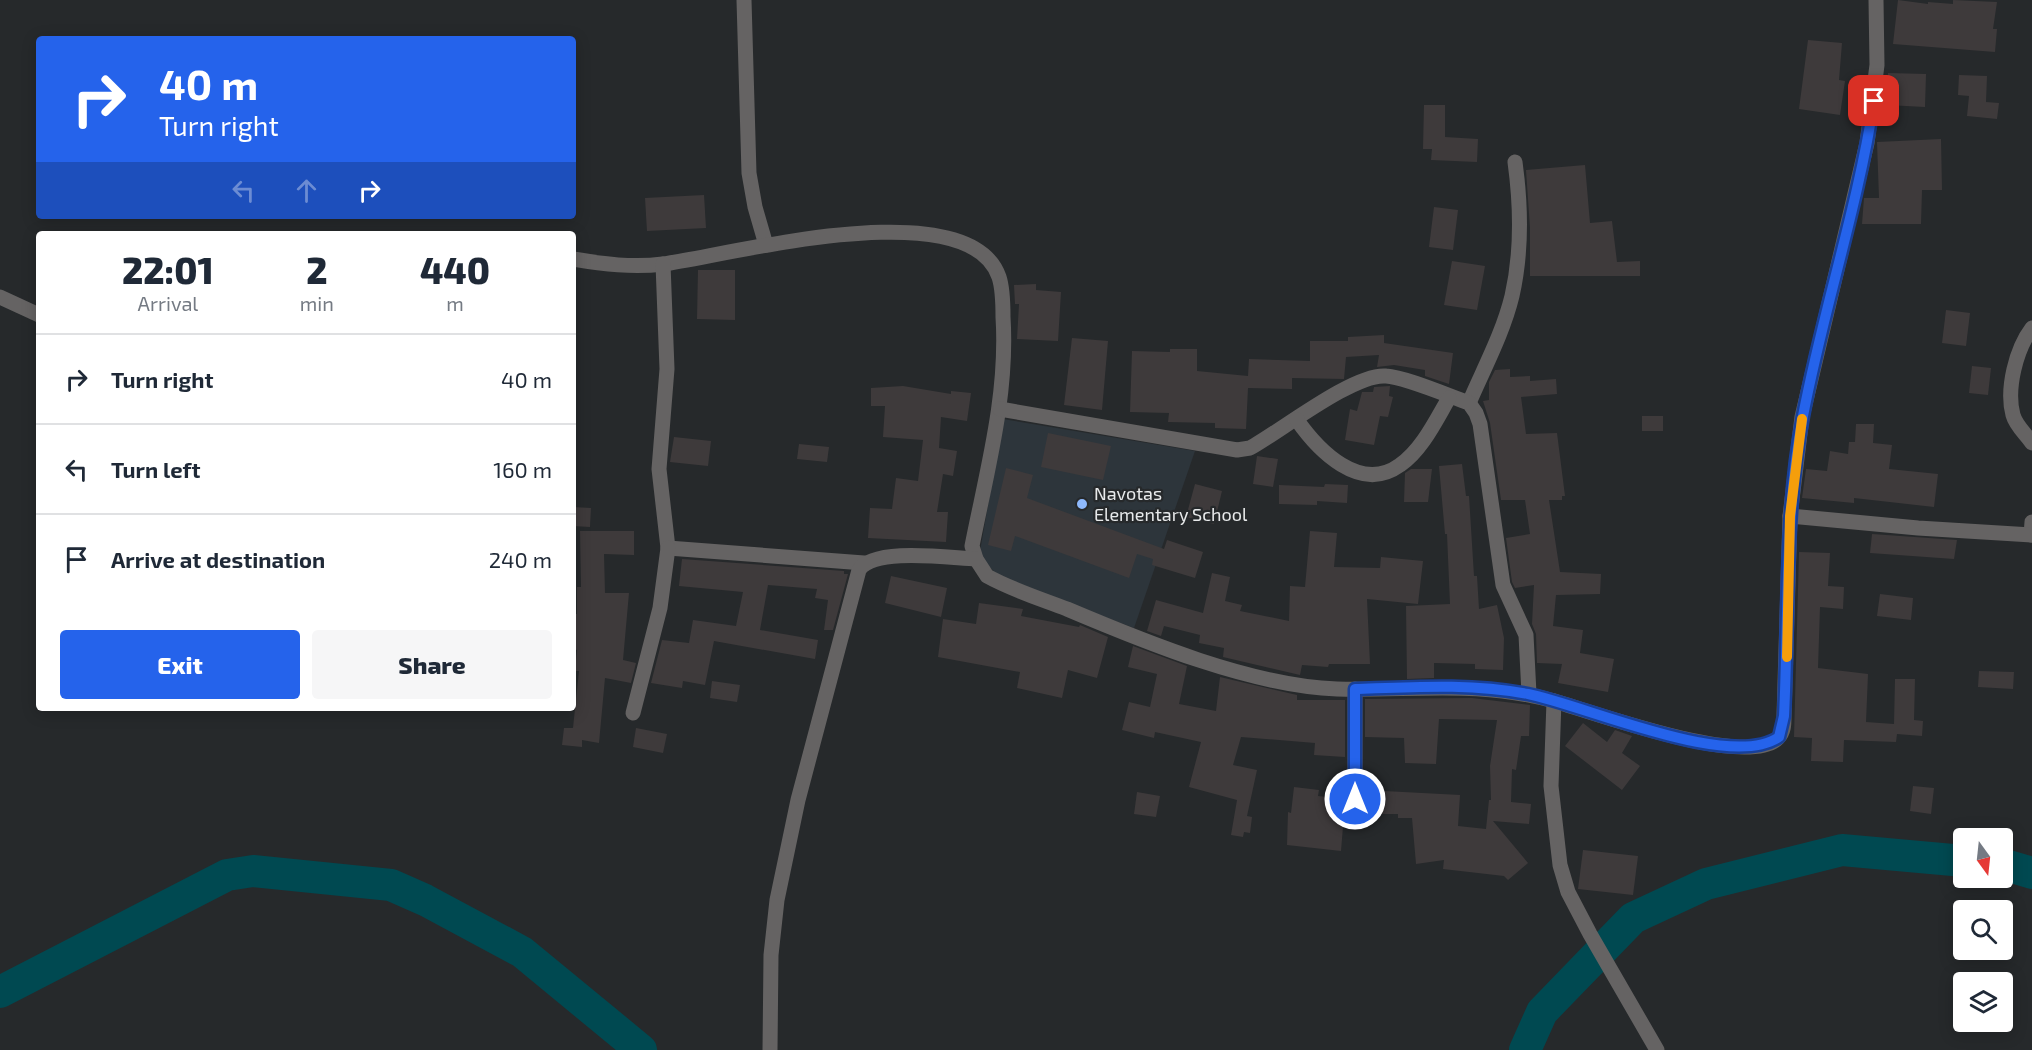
<!DOCTYPE html>
<html lang="en">
<head>
<meta charset="utf-8">
<style>
	:root { --surface:#fff; --page:#f6f6f7; --text:#1f2937; --muted:#747a83; --line:#e0e1e3; --accent:#2563eb }
	body { margin:0; font-family:"Exo 2",sans-serif; background:var(--page); color:var(--text); height:100vh; display:flex; flex-direction:column; font-size:22px; white-space:nowrap }
	* { box-sizing:border-box; margin:0 }
	p { font-size:20px; color:var(--muted) }
	.icon { flex:none; width:33px; height:33px; fill:none; stroke:currentColor; stroke-width:2; stroke-linecap:round; stroke-linejoin:round }
	.map { position:relative; flex:1; overflow:hidden }
	.drawer { position:absolute; left:36px; top:231px; width:540px; height:480px; display:flex; flex-direction:column; background:var(--surface); border-radius:6px; box-shadow:0 3px 15px #0003 }
	.drawer>* { flex:none }
	.guide { position:absolute; left:36px; top:36px; width:540px; height:183px; border-radius:6px; box-shadow:0 3px 15px #0003; background:#2563eb; color:#fff; overflow:hidden }
	.needle { width:39px; rotate:165deg }
	.fabs { position:absolute; left:1953px; top:828px; display:grid; gap:12px }
	.fabs a { display:grid; place-items:center; width:60px; height:60px; border-radius:6px; background:var(--surface); box-shadow:0 3px 15px #0003; font-size:30px }
	.pin { position:absolute; display:grid; place-items:center; width:51px; height:51px; color:#fff; margin:-26px; border-radius:12px; box-shadow:0 3px 9px #0006 }
	.me { position:absolute; width:66px; margin:-33px; rotate:0deg; stroke-linejoin:round; filter:drop-shadow(0 0 4px #0008) }
	.turn { display:flex; align-items:center; gap:21px; height:126px; padding:0 24px; font-size:27px }
	.turn .icon { width:78px; height:78px; stroke-width:2.5 }
	.turn b { display:block; font-size:42px; line-height:51px }
	.lanes { display:flex; align-items:center; height:57px; padding:0 24px; background:#0003; justify-content:center; gap:30px; direction:ltr }
	.lanes .off { opacity:.35 }
	.eta { display:flex; justify-content:space-evenly; align-items:center; height:102px; text-align:center }
	.eta b { font-size:36px; font-weight:800; line-height:42px }
	.action { display:flex; gap:12px; margin-top:auto; padding:12px 24px }
	.action a { flex:1; height:69px; border-radius:6px; background:var(--accent); color:#fff; font-size:24px; font-weight:800; line-height:69px; text-align:center }
	.action a+a { background:var(--page); color:var(--text) }
	ul { padding:0; list-style:none }
	li { display:flex; align-items:center; gap:18px; height:90px; padding:0 24px; border-top:2px solid var(--line) }
	li div { flex:1 }
	li b { display:block; font-size:22px }
	li em { font-style:normal }
	.map>svg:first-child { display:block }
	.built { fill:#2d353b }
	.lines { fill:none; stroke-linecap:round; stroke-linejoin:round }
	.river { stroke:#004951; stroke-width:32 }
	.building { fill:#3e3a3b }
	.minor { stroke:#656363; stroke-width:15 }
	.tertiary { stroke:#656363; stroke-width:15 }
	.route-casing { stroke:#184099; stroke-width:15 }
	.route { stroke:#2563eb; stroke-width:10 }
	.slow { stroke:#f59e0b; stroke-width:10 }
	.poi-dot { fill:#8eb9fc; stroke:#26292b; stroke-width:2 }
	.labels { text-anchor:middle; stroke-width:4.5; stroke-linejoin:round; paint-order:stroke }
	.poi-label { font-size:18px; fill:#e8eaeb; stroke:#26292b; text-anchor:start }
</style>
</head>
<body>
<div class="map">
<svg width="2032" height="1050" viewBox="0 0 2032 1050">
	<rect width="100%" height="100%" fill="#26292b"/>
	<polygon class="built" points="1003,419 1195,451 1134,628 1002,579 979,557"/>
	<g class="lines">
		<g class="river">
			<polyline points="2002,864 2032,873"/>
			<polyline points="0,992 227,875 253,871 391,885 425,900 522,952 641,1050"/>
			<polyline points="1525,1050 1542,1012 1633,918 1706,884 1842,850 1964,861"/>
		</g>
	</g>
	<g class="building">
		<polygon points="1898,0 1928,4 1928,2 1953,4 1953,0 1997,2 1993,29 1997,29 1995,52 1893,44"/>
		<polygon points="1808,40 1842,43 1839,80 1845,81 1840,115 1799,109"/>
		<polygon points="1888,73 1926,74 1925,107 1887,105"/>
		<polygon points="1959,75 1987,76 1986,102 1999,103 1997,119 1967,116 1969,96 1958,95"/>
		<polygon points="1424,105 1445,105 1445,137 1478,139 1477,162 1431,160 1432,149 1423,149"/>
		<polygon points="1941,139 1942,190 1922,190 1921,224 1862,224 1864,198 1879,198 1877,142"/>
		<polygon points="1585,165 1590,223 1612,221 1617,262 1640,261 1640,276 1530,276 1530,228 1526,170"/>
		<polygon points="704,195 706,228 647,231 645,198"/>
		<polygon points="1434,207 1458,210 1453,250 1429,247"/>
		<polygon points="1452,261 1485,266 1477,310 1444,305"/>
		<polygon points="698,270 735,270 735,320 697,319"/>
		<polygon points="1036,284 1036,290 1061,292 1058,341 1017,339 1019,304 1015,304 1014,285"/>
		<polygon points="1946,310 1970,313 1966,346 1942,343"/>
		<polygon points="1384,335 1384,343 1453,353 1449,384 1425,376 1425,370 1394,365 1377,367 1379,355 1346,357 1344,379 1292,378 1292,389 1248,388 1246,429 1215,428 1215,423 1168,422 1169,413 1130,412 1132,351 1170,352 1170,349 1197,349 1197,371 1248,376 1249,359 1310,361 1310,341 1348,341 1348,337"/>
		<polygon points="1072,338 1108,341 1102,410 1064,405"/>
		<polygon points="1972,366 1991,368 1988,395 1969,393"/>
		<polygon points="1510,369 1510,377 1530,376 1530,381 1556,379 1557,394 1521,397 1526,434 1557,433 1565,496 1562,496 1562,500 1549,500 1560,572 1601,574 1600,594 1556,595 1553,626 1583,630 1580,653 1614,659 1608,692 1558,683 1562,664 1537,663 1536,634 1532,624 1534,585 1515,588 1512,582 1506,538 1530,534 1525,500 1501,500 1490,423 1483,401 1489,400 1489,382 1495,370"/>
		<polygon points="903,386 951,394 951,391 971,393 967,421 941,417 939,448 957,451 953,476 943,474 937,512 948,512 946,542 868,538 870,508 892,509 896,478 918,481 923,440 883,437 885,406 871,406 871,388"/>
		<polygon points="1390,386 1389,396 1393,397 1388,417 1380,416 1374,445 1345,440 1350,409 1357,411 1362,392 1373,392 1374,387"/>
		<rect x="1642" y="416" width="21" height="15"/>
		<polygon points="1856,424 1874,424 1873,443 1892,445 1889,469 1938,474 1934,507 1854,498 1854,503 1802,498 1806,469 1827,471 1830,451 1848,454 1849,442 1855,442"/>
		<polygon points="1048,433 1111,446 1103,480 1041,467"/>
		<polygon points="674,437 711,441 708,466 670,462"/>
		<polygon points="799,444 829,447 827,462 797,459"/>
		<polygon points="1257,456 1278,459 1273,487 1253,484"/>
		<polygon points="1462,464 1466,496 1469,496 1474,576 1477,576 1479,609 1497,605 1504,638 1503,670 1475,669 1475,664 1434,663 1434,678 1407,679 1406,606 1450,604 1447,534 1445,534 1439,466"/>
		<polygon points="1006,468 1033,475 1027,498 1164,549 1167,540 1203,552 1195,578 1152,565 1153,559 1137,554 1129,578 1015,536 1011,551 988,545"/>
		<polygon points="1411,469 1432,469 1428,502 1404,502 1405,473"/>
		<polygon points="1195,484 1222,491 1214,524 1186,517"/>
		<polygon points="1325,484 1348,485 1347,503 1317,501 1317,505 1279,504 1279,485 1324,487"/>
		<polygon points="573,507 591,508 590,527 573,526"/>
		<polygon points="580,531 634,531 634,555 604,554 605,593 629,593 623,660 636,663 631,683 605,678 599,743 582,740 582,747 562,745 564,728 573,728 579,671 575,671 577,650 573,649 573,614 577,614 577,587 581,587"/>
		<polygon points="1310,531 1337,533 1334,567 1380,568 1381,557 1423,561 1418,604 1367,599 1370,664 1329,664 1328,667 1302,665 1300,675 1223,657 1224,648 1199,643 1200,635 1164,626 1161,636 1147,631 1156,600 1203,613 1212,573 1230,577 1225,601 1242,605 1240,611 1289,621 1290,586 1305,587"/>
		<polygon points="1872,534 1957,540 1954,559 1870,553"/>
		<polygon points="1799,552 1830,553 1828,586 1844,587 1843,609 1820,607 1818,668 1868,674 1866,722 1894,724 1895,679 1915,679 1914,720 1923,721 1922,736 1897,734 1896,742 1844,740 1843,762 1811,761 1812,738 1794,737"/>
		<polygon points="682,559 844,571 844,574 848,574 833,630 824,630 828,600 815,598 817,589 768,585 760,630 818,640 815,659 714,641 705,685 683,681 682,688 651,683 662,640 689,643 693,620 736,626 743,592 679,586"/>
		<polygon points="891,576 947,588 941,617 885,603"/>
		<polygon points="1880,594 1913,598 1911,620 1877,616"/>
		<polygon points="979,603 1023,609 1021,616 1079,627 1080,625 1108,637 1097,678 1068,670 1062,698 1017,688 1020,672 938,657 943,619 976,624"/>
		<polygon points="1133,646 1187,666 1179,704 1216,711 1220,677 1297,695 1297,700 1345,700 1345,757 1314,755 1315,743 1241,737 1233,765 1257,770 1247,816 1252,817 1250,833 1244,832 1243,837 1231,835 1237,800 1189,787 1201,742 1155,732 1154,738 1122,730 1129,702 1150,707 1157,674 1128,667"/>
		<polygon points="1979,671 2014,672 2013,689 1978,687"/>
		<polygon points="712,681 740,685 737,702 710,698"/>
		<polygon points="1472,698 1530,705 1529,736 1521,736 1516,770 1512,769 1511,802 1531,804 1529,824 1493,821 1528,863 1508,880 1504,876 1443,869 1444,860 1416,864 1412,818 1398,818 1398,814 1344,814 1341,851 1287,845 1288,812 1291,813 1294,787 1319,790 1318,796 1345,799 1347,804 1354,809 1364,803 1365,790 1460,795 1458,826 1486,829 1489,800 1491,800 1490,766 1497,720 1439,719 1436,764 1405,763 1404,738 1365,737 1365,699"/>
		<polygon points="1583,723 1607,742 1615,730 1632,736 1622,753 1640,766 1622,790 1565,746"/>
		<polygon points="636,728 667,734 663,753 633,747"/>
		<polygon points="1913,786 1934,788 1931,814 1910,811"/>
		<polygon points="1137,792 1160,796 1156,817 1134,814"/>
		<polygon points="1583,850 1638,856 1633,895 1578,889"/>
	</g>
	<g class="lines">
		<g class="minor">
			<polyline points="744,0 749,173 755,207 766,245"/>
			<path d="M573 259C603 264 633 268 663 264 730 255 969 190 999 277 1003 289 1003 304 1003 317 1008 395 987 470 972 546L976 559 987 576C1012 590 1041 599 1067 609 1145 642 1252 686 1337 689 1413 691 1478 680 1554 701"/>
			<polyline points="663,264 667,369 659,469 668,548 864,563"/>
			<polyline points="0,297 39,315"/>
			<path d="M2032 328C2016 349 2006 389 2013 415 2016 426 2026 434 2032 443"/>
			<path d="M1469 403C1484 368 1503 333 1512 296 1522 252 1521 206 1515 162"/>
			<path d="M1000 409 1237 450 1250 448C1281 431 1354 373 1386 376 1405 377 1449 396 1469 403L1476 413 1480 424 1503 585 1526 635 1529 694"/>
			<path d="M1297 420C1318 450 1360 494 1400 465 1422 450 1436 420 1449 398"/>
			<polyline points="1790,516 1802,417 1867,143 1877,65 1876,0"/>
			<polyline points="2031,535 2032,522"/>
			<polyline points="633,713 660,608 668,548"/>
			<polyline points="1355,799 1355,689"/>
			<path d="M770 1050 771 955 777 900 798 800 859 570C874 547 949 558 976 559"/>
		</g>
		<path class="tertiary" d="M1657 1050 1590 934 1568 892 1560 865 1551 786 1554 701C1593 712 1748 769 1778 738 1784 732 1784 724 1784 716L1790 516 1918 528 2032 535"/>
	</g>
	<g class="lines">
		<defs>
			<path id="route" d="M1355 799V689C1413 687 1471 683 1528 694 1584 705 1731 771 1779 737L1784 716C1789 616 1784 515 1803 416 1823 310 1858 207 1874 101"/>
		</defs>
		<use href="#route" class="route-casing"/>
		<use href="#route" class="route"/>
		<polyline class="slow" points="1787,657 1790,516 1802,419"/>
	</g>
	<circle class="poi-dot" cx="1082" cy="504" r="6"/>
	<g class="labels">
		<g class="poi-label">
			<text x="1094" y="500">Navotas<tspan x="1094" dy="21">Elementary School</tspan></text>
		</g>
	</g>
</svg>
<div class="fabs">
<a><svg class="needle" viewBox="-14 -14 28 28"><path d="M0-13l5 13h-10z" fill="#e53935"/><path d="M0 13l5-13h-10z" fill="#747a83"/></svg></a>
<a><svg class="icon" aria-label="search" viewBox="0 0 24 24"><circle cx="10" cy="10" r="6"/><path d="M15 15l6 6"/></svg></a>
<a><svg class="icon" aria-label="layers" viewBox="0 0 24 24"><path d="M12 4l9 5-9 5-9-5zM3 14l9 5 9-5"/></svg></a>
</div>
<div class="pin" style="left:1874px;top:101px;background:#d93025"><svg class="icon" aria-label="arrive" viewBox="0 0 24 24"><path d="M6 21V4h12l-3 4 3 4H6"/></svg></div>
<svg class="me" style="left:1355px;top:799px" viewBox="-20 -20 40 40"><circle r="17" fill="#2563eb" stroke="#fff" stroke-width="3"/><path d="M0-11L8 9 0 5-8 9z" fill="#fff"/></svg>
<div class="guide">
<div class="turn"><svg class="icon" aria-label="right" viewBox="0 0 24 24"><path d="M7 20v-9h11M14 6l5 5-5 5"/></svg><div><b>40 m</b>Turn right</div></div>
<div class="lanes"><svg class="icon off" aria-label="left" viewBox="0 0 24 24"><path d="M17 20v-9H6M10 6l-5 5 5 5"/></svg><svg class="icon off" aria-label="ahead" viewBox="0 0 24 24"><path d="M12 20V5M6 11l6-6 6 6"/></svg><svg class="icon" aria-label="right" viewBox="0 0 24 24"><path d="M7 20v-9h11M14 6l5 5-5 5"/></svg></div>
</div>
<section class="drawer">
<div class="eta">
<div><b>22:01</b><p>Arrival</p></div>
<div><b>2</b><p>min</p></div>
<div><b>440</b><p>m</p></div>
</div>
<ul>
<li><svg class="icon" aria-label="right" viewBox="0 0 24 24"><path d="M7 20v-9h11M14 6l5 5-5 5"/></svg><div><b>Turn right</b></div><em>40 m</em></li>
<li><svg class="icon" aria-label="left" viewBox="0 0 24 24"><path d="M17 20v-9H6M10 6l-5 5 5 5"/></svg><div><b>Turn left</b></div><em>160 m</em></li>
<li><svg class="icon" aria-label="arrive" viewBox="0 0 24 24"><path d="M6 21V4h12l-3 4 3 4H6"/></svg><div><b>Arrive at destination</b></div><em>240 m</em></li>
</ul>
<div class="action"><a>Exit</a><a>Share</a></div>
</section>
</div>
</body>
</html>
